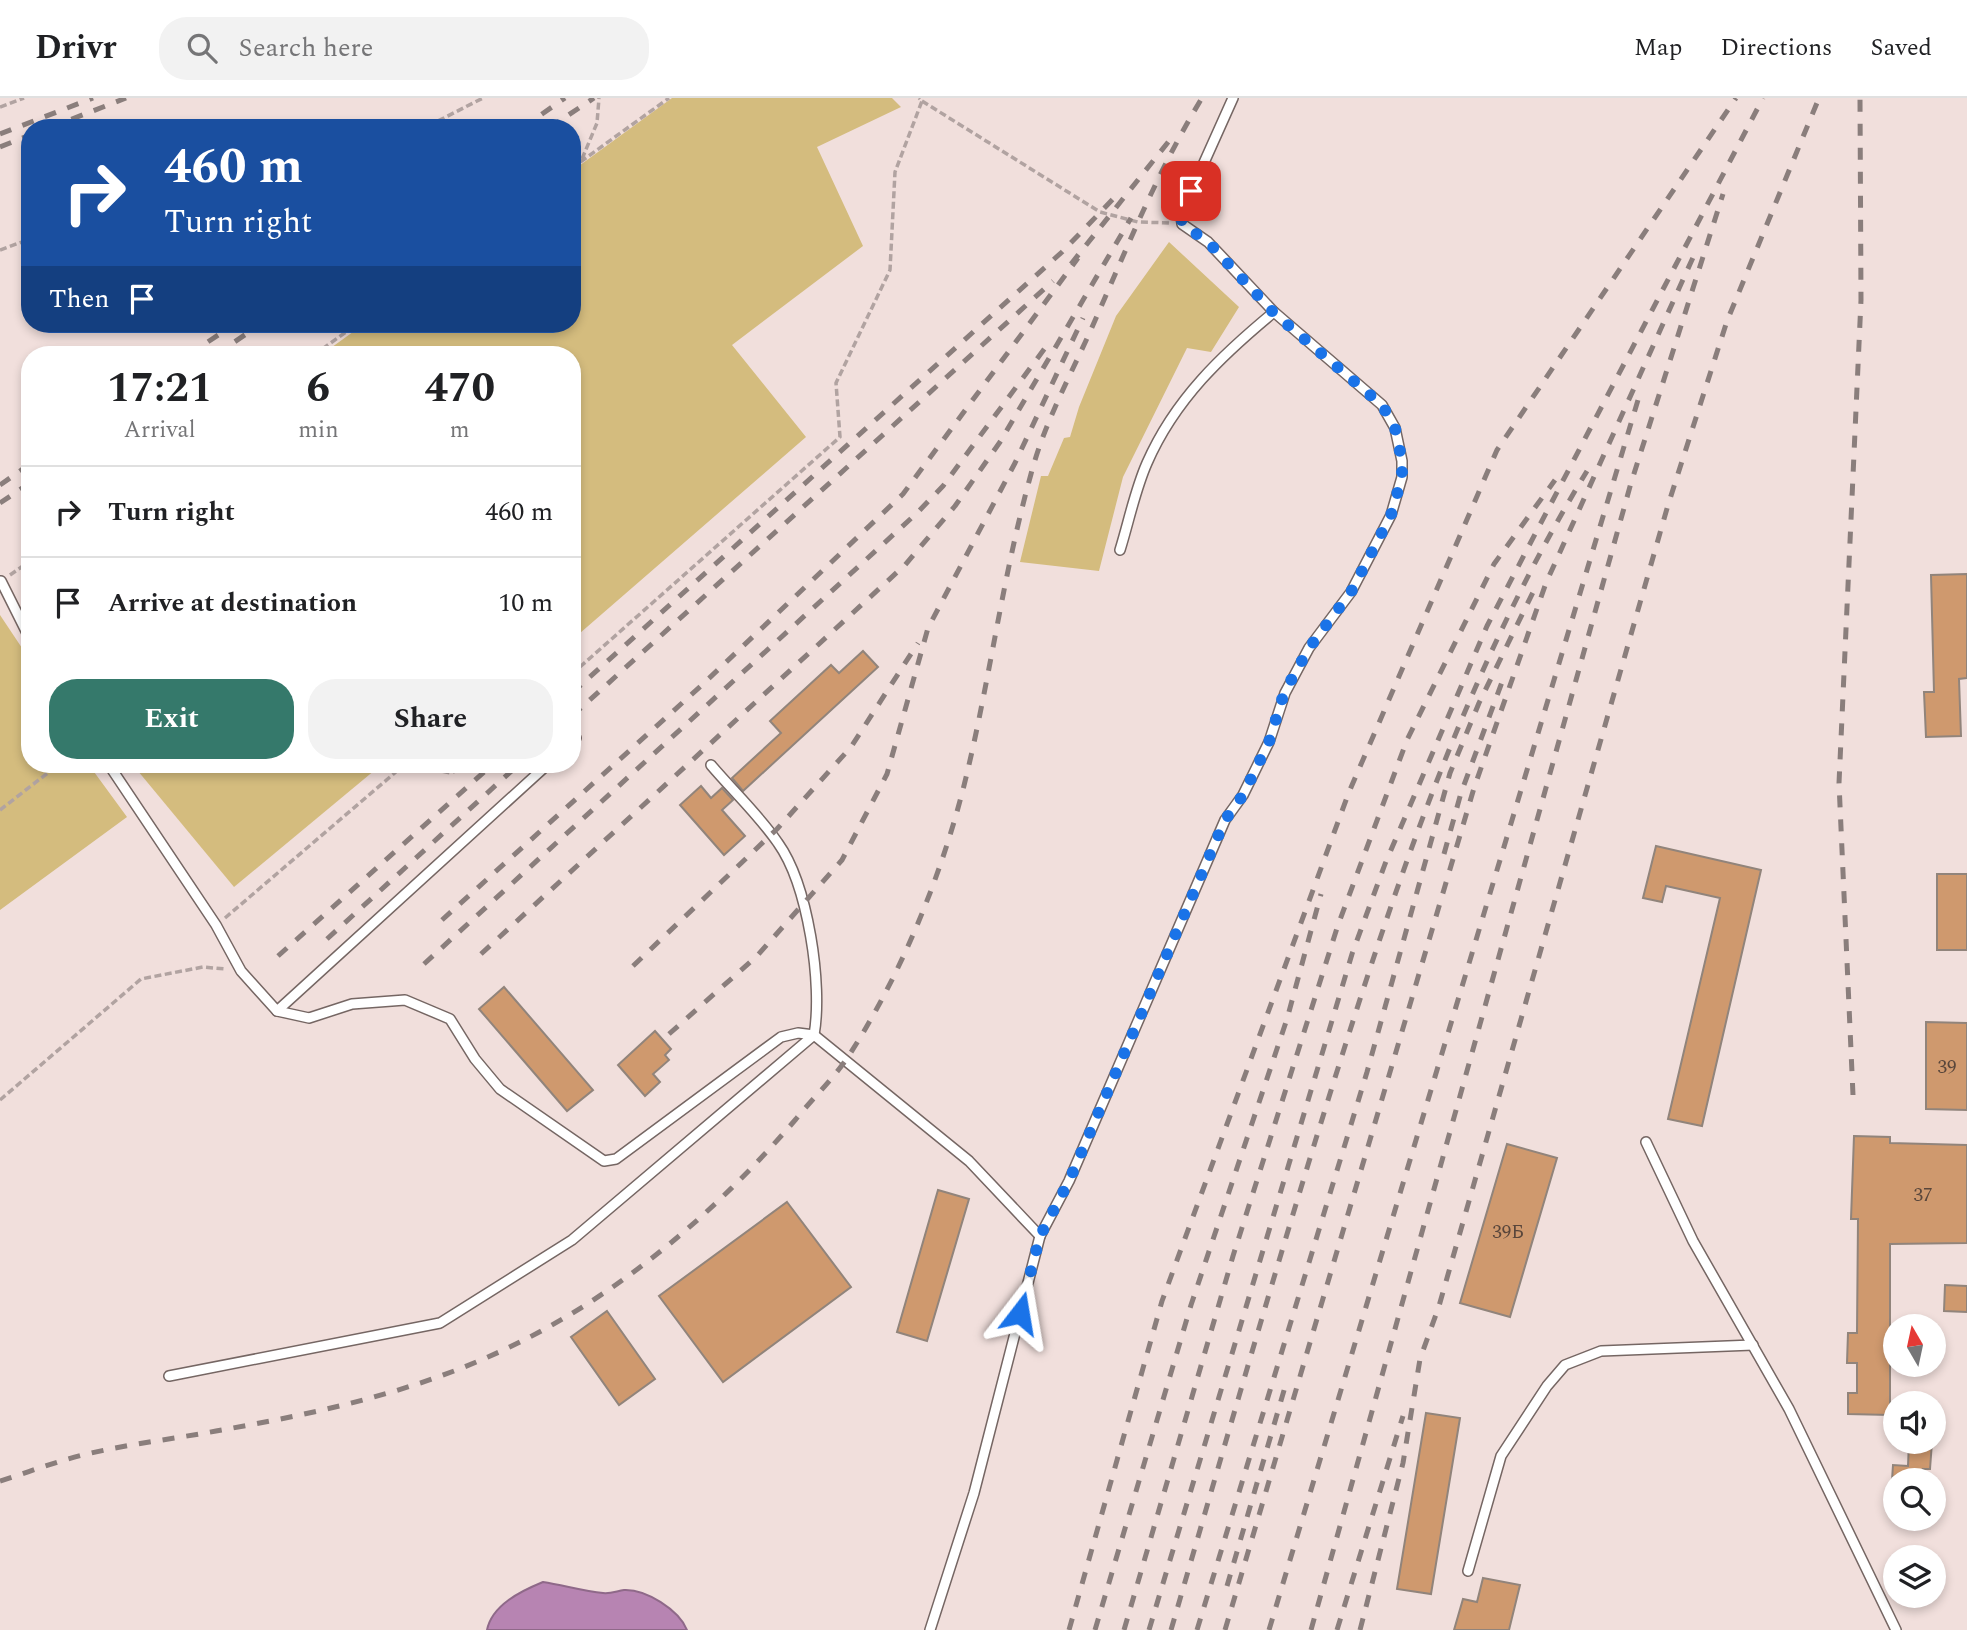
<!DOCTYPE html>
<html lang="en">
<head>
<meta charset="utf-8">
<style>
	:root { --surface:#fff; --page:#f2f2f2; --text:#202124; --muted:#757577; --line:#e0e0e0; --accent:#35796b }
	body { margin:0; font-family:Spectral,serif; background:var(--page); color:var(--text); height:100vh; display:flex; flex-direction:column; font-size:26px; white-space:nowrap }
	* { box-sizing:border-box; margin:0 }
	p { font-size:23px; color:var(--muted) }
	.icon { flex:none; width:38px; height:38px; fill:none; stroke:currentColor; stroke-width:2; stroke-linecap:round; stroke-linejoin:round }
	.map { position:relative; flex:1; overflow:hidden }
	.sheet { position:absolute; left:21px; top:248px; width:560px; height:427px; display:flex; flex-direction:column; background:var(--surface); border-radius:28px; box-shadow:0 4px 10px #0003 }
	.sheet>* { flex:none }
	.hud { position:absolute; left:21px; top:21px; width:560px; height:214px; border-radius:28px; box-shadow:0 4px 10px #0003; background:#1a4fa0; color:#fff; overflow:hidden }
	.needle { width:46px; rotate:351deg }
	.controls { position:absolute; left:1883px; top:1216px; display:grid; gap:14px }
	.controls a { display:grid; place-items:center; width:63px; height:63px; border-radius:50%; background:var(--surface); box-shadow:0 4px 10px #0003; font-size:35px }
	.pin { position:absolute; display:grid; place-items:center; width:60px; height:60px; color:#fff; margin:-30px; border-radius:14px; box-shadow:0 4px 10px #0006 }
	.me { position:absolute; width:77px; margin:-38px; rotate:14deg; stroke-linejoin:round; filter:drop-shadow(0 0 5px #0008) }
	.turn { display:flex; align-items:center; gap:24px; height:147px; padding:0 28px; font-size:32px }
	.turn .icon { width:91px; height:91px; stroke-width:2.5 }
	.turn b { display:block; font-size:49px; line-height:60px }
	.then { display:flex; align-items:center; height:66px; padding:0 28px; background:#0003; gap:14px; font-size:26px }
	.eta { display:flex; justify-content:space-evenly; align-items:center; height:119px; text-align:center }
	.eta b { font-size:42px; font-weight:700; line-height:49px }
	.action { display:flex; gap:14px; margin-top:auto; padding:14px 28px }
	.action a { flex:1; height:80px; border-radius:28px; background:var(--accent); color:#fff; font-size:28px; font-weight:700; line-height:80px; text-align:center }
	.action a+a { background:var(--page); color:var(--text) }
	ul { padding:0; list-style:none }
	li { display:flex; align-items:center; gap:21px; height:91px; padding:0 28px; border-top:2px solid var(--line) }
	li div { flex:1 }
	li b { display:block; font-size:26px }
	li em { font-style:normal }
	header { display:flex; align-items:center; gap:42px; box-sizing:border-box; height:98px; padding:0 35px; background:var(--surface); border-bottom:2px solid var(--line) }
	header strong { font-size:33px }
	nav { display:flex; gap:38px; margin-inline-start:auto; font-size:24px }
	.search { width:490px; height:63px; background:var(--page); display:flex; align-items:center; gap:18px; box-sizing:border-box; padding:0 24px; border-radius:28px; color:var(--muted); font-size:26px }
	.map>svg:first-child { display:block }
	.green { fill:#d4bc7e }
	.water { fill:#b784b2; stroke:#8f6989; stroke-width:2 }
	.building { fill:#cf996e; stroke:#91847b; stroke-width:2 }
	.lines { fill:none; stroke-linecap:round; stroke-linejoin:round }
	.service-casing { stroke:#756663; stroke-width:12 }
	.path { stroke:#b1a3a1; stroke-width:3.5; stroke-dasharray:7 3.5; stroke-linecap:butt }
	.service { stroke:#fff; stroke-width:9 }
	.rail { stroke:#8a7e7c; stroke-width:5; stroke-dasharray:12 12; stroke-linecap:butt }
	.route { stroke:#1a73e8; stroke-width:12; stroke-dasharray:0 21.6 }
	.labels { text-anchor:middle; stroke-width:6; stroke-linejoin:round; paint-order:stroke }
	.number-label { font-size:19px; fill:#59463b }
</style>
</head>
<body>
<header>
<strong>Drivr</strong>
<div class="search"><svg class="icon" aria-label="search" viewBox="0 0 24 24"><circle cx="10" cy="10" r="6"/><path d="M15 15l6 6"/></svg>Search here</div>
<nav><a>Map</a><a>Directions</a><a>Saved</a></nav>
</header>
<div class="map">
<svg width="1967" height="1532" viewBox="0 0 1967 1532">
	<rect width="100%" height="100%" fill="#f1dfdc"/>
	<g class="green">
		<polygon points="672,0 892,0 901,9 817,49 863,148 732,247 806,339 572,542 572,257 321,257 364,226 572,226 572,73"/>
		<polygon points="1169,144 1239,209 1211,254 1187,250 1123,379 1099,473 1020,464 1041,378 1048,378 1064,340 1070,339 1079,309 1116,218"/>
		<polygon points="0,517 30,562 30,667 89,667 127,719 0,812"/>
		<polygon points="133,667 381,667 234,789"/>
	</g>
	<path class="water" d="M543 1484C563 1487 583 1493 603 1495 610 1496 617 1493 624 1492 646 1491 679 1512 687 1532H487C492 1507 521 1493 543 1484Z"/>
	<g class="building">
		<polygon points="1967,476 1967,580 1959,581 1961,638 1926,639 1924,594 1934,594 1931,477"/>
		<polygon points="863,553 878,569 743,693 732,680 781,635 770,623 831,567 839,575"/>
		<polygon points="701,688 711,700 722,690 733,702 722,712 745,738 724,757 680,707"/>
		<polygon points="1656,748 1761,772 1702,1028 1668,1021 1720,800 1666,788 1662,804 1643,800"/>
		<rect x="1937" y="776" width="30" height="76"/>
		<polygon points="504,889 593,992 567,1013 479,911"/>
		<polygon points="1926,924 1967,925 1967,1012 1926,1011"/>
		<polygon points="655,933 671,951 665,957 669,962 653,976 660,984 645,998 618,967"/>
		<polygon points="1854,1038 1890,1039 1890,1045 1967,1047 1967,1145 1890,1146 1890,1317 1848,1316 1848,1295 1857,1295 1857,1265 1847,1265 1848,1235 1857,1235 1858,1121 1851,1121"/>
		<polygon points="1507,1046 1557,1060 1510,1219 1460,1205"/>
		<polygon points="938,1092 969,1101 927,1243 897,1234"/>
		<polygon points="787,1104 851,1189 723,1284 659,1198"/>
		<polygon points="1945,1187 1967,1188 1967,1214 1944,1213"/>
		<polygon points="607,1213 655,1281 619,1307 571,1239"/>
		<polygon points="1426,1315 1460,1320 1431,1496 1397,1491"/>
		<polygon points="1909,1344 1932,1344 1930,1371 1923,1371 1922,1382 1892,1382 1893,1367 1908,1368"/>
		<polygon points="1483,1480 1520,1487 1509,1532 1454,1532 1463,1501 1477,1504"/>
	</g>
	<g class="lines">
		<defs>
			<g id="service">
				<path d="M1120 452C1129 423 1135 392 1147 365 1175 301 1222 257 1274 214"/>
				<polyline points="1,483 30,541"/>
				<polyline points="572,644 576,640"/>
				<polyline points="109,667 216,827 241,873 277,913 309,920 352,906 405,902 450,921 475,961 500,991 604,1063 616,1061 781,939 798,935 814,937 969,1063 1040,1138"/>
				<polyline points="277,913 547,667"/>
				<polyline points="1646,1044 1693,1143 1789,1311 1896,1532"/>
				<path d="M169 1278 440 1225 572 1142 814 937C823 887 808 787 778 745 759 717 733 693 711 667"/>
				<polyline points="1468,1473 1501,1358 1547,1288 1565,1267 1601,1253 1753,1247"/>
				<polyline points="930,1532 974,1395 1040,1138 1069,1083 1225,722 1243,697 1269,644 1285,595 1309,550 1351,494 1391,417 1402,379 1402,363 1395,330 1382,307 1274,214 1208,144 1182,126 1181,116 1233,0"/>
			</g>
		</defs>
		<use href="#service" class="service-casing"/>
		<g class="path">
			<polyline points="922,3 1100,114 1138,124 1171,125"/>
			<polyline points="0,9 24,0"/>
			<polyline points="397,30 434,25 483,0"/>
			<polyline points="582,61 597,25 599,0"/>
			<polyline points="572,70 669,0"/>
			<polyline points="0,152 30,141"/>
			<polyline points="314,257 357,226"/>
			<polyline points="10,477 30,463"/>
			<polyline points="572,576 840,339 836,285 890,172 895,74 922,3 919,0"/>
			<polyline points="0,712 58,667"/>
			<polyline points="225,820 397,673 418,668 451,675 469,667"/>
			<polyline points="0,1002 141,881 203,869 225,871"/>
		</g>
		<use href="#service" class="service"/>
		<g class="rail">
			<polyline points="49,30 126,0"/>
			<polyline points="522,30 565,0"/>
			<polyline points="549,30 594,0"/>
			<polyline points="0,36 93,0"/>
			<polyline points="0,49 30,37"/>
			<polyline points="1071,166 1169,43"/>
			<polyline points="188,257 235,226"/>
			<polyline points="215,257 261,226"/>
			<polyline points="0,387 30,366"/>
			<polyline points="0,405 30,385"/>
			<polyline points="572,595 1062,154 1114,100"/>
			<polyline points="572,618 1053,183"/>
			<polyline points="1444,756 1461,695 1502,584"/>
			<polyline points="442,822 702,587 903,396 1078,160"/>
			<polyline points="327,841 518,667"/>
			<polyline points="481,856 905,467 955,408 1000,344 1131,120"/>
			<polyline points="278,858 492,667"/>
			<polyline points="424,866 917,415 943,388 1045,250"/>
			<polyline points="633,868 777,731 851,649 918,545"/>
			<polyline points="669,936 757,858 842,762 887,676 928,530 1015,365 1083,220"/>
			<polyline points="1853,997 1839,685 1861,202 1860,0"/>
			<path d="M0 1383C29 1374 57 1363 87 1356 129 1346 173 1341 216 1333 308 1317 402 1297 488 1259 609 1206 711 1120 796 1021 813 1000 833 981 848 959 903 874 945 770 968 671 991 573 1004 473 1031 376 1045 323 1071 277 1093 227 1127 150 1158 72 1202 0"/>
			<polyline points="1227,1488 1285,1289"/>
			<polyline points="1069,1532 1162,1203 1349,694 1497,352 1736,0"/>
			<polyline points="1095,1532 1191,1207 1287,921 1321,796"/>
			<polyline points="1124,1532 1233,1158 1338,827 1407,642 1494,466 1555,382"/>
			<polyline points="1149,1532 1352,856 1385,766 1487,528 1763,0"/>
			<path d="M1171 1532C1226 1343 1280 1154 1339 967 1404 761 1474 558 1587 373"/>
			<polyline points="1197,1532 1367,974 1450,675 1479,605 1536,488"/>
			<polyline points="1225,1532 1474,690 1546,485 1695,155"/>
			<polyline points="1269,1532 1641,292"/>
			<polyline points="1311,1532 1631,385 1723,96"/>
			<polyline points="1337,1532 1403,1318"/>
			<polyline points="1360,1532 1403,1365 1420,1261 1439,1208 1668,407 1727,223 1819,0"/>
		</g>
	</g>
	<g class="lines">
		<polyline class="route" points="1020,1215 1040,1138 1069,1083 1225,722 1243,697 1269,644 1284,595 1309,550 1351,494 1391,417 1402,379 1402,363 1395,330 1382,307 1274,215 1208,144 1182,126 1181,116 1191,93"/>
	</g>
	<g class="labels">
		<g class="number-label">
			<text x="1947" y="975">39</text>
			<text x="1923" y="1103">37</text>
			<text x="1508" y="1140">39Б</text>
		</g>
	</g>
</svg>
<div class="controls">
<a><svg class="needle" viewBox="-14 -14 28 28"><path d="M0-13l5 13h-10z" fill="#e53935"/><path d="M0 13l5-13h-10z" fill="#757577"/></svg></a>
<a><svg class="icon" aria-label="sound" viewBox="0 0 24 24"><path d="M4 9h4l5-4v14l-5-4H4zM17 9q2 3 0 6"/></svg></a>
<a><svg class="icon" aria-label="search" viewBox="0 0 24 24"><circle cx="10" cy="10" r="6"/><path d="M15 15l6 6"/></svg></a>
<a><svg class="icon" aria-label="layers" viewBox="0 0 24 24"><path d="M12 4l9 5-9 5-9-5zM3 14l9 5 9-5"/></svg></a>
</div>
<div class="pin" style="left:1191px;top:93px;background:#d93025"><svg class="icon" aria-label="arrive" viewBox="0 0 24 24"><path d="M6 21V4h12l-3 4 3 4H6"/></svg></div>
<svg class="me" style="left:1020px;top:1215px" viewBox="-20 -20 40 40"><path d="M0-17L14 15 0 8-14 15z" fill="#1a73e8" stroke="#fff" stroke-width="4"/></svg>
<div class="hud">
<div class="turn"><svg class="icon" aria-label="right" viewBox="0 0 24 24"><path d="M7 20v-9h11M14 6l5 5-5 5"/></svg><div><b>460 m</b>Turn right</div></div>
<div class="then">Then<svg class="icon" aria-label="arrive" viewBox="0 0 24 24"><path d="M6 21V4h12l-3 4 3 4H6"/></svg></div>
</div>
<section class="sheet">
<div class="eta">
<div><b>17:21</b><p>Arrival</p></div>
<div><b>6</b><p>min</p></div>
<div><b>470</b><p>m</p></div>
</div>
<ul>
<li><svg class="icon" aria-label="right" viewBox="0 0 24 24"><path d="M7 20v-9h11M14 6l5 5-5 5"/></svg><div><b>Turn right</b></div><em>460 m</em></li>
<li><svg class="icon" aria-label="arrive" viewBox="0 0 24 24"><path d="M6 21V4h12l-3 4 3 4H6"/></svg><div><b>Arrive at destination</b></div><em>10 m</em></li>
</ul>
<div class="action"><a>Exit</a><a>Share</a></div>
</section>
</div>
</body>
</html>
